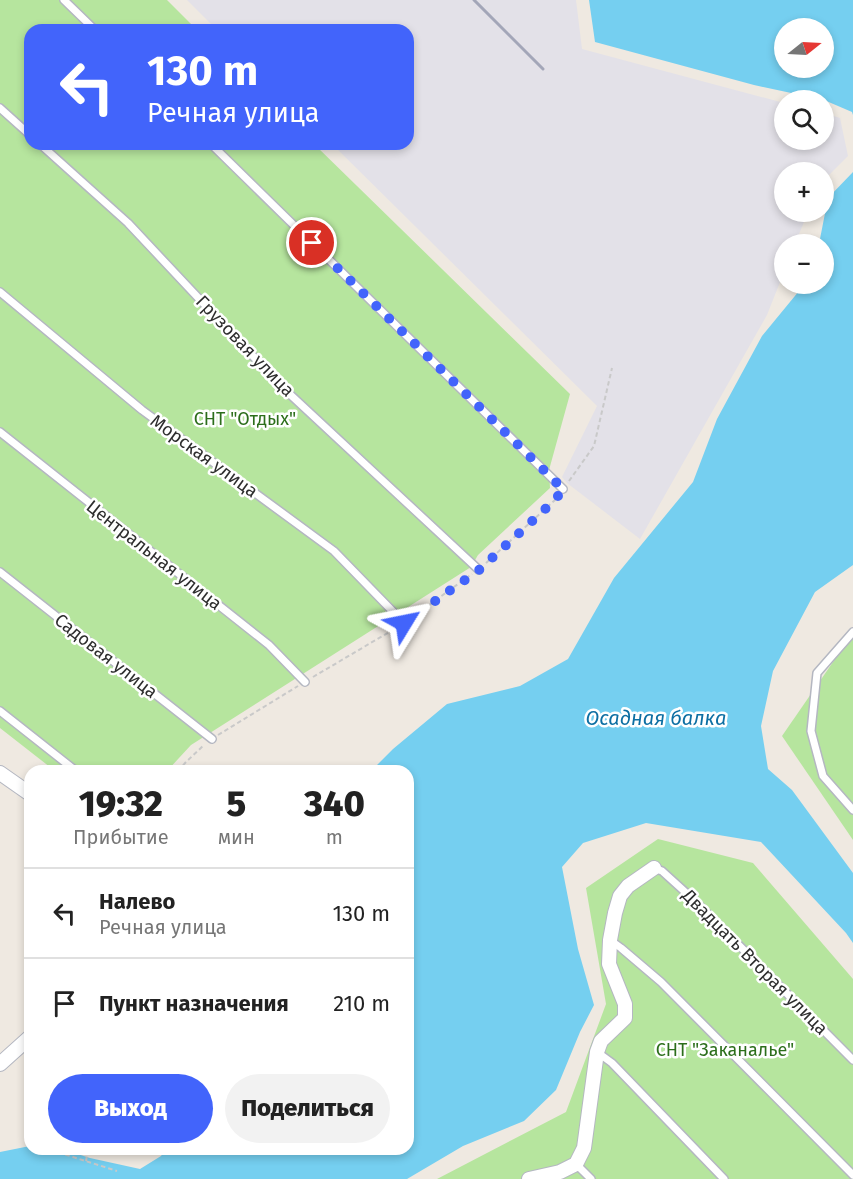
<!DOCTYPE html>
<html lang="ru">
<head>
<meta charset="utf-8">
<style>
	:root { --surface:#fff; --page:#f2f2f2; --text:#222; --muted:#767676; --line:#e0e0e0; --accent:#4264fb }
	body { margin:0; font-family:"Fira Sans",sans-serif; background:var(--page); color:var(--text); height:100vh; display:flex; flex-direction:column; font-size:22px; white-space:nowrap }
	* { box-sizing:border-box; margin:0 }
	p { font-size:20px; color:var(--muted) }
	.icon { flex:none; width:33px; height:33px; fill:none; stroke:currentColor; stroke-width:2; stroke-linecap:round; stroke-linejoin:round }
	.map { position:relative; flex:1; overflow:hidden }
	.side { position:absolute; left:24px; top:765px; width:390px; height:390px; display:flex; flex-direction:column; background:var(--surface); border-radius:18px; box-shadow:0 3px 9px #0003 }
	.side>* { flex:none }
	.banner { position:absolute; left:24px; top:24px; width:390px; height:126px; border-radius:18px; box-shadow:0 3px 9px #0003; background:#4264fb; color:#fff; overflow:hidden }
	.needle { width:39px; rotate:72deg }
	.tools { position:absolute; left:774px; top:18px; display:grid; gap:12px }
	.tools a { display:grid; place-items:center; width:60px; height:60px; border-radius:50%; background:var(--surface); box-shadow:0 3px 9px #0003; font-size:30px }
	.pin { position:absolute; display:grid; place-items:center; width:51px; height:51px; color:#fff; margin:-26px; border:3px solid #fff; border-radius:50%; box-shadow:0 2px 6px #0007 }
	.me { position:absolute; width:66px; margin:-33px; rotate:55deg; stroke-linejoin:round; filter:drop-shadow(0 0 4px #0008) }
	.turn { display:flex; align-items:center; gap:21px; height:126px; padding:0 24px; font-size:27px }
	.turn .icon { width:78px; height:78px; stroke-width:2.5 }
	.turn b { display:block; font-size:42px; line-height:51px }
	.eta { display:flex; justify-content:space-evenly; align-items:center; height:102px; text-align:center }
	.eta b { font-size:36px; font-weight:800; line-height:42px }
	.primary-button { display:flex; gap:12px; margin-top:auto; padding:12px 24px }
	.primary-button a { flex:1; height:69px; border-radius:36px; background:var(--accent); color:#fff; font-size:24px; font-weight:800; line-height:69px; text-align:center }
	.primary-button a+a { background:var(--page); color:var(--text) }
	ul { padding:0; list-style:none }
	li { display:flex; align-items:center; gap:18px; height:90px; padding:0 24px; border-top:2px solid var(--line) }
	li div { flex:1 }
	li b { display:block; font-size:22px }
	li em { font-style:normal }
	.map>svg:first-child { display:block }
	.industrial { fill:#e3e1e8 }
	.green { fill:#b6e59e }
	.water { fill:#75cff0; fill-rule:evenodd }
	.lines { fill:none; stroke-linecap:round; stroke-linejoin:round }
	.service-casing { stroke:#b4b7c1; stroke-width:10 }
	.minor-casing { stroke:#b4b7c1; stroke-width:16 }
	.path { stroke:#c9c9c9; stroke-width:2; stroke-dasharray:4.5 3; stroke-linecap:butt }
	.service { stroke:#fff; stroke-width:7 }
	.minor { stroke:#fff; stroke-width:14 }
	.rail { stroke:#a3a6b8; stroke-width:3 }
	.route { stroke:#4264fb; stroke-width:10; stroke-dasharray:0 18 }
	.labels { text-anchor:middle; stroke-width:5; stroke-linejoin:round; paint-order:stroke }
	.street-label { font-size:18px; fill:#2e2e2e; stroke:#fff }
	.park-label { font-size:18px; fill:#2c6e1b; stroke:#fff }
	.water-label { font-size:20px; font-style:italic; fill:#0d6fa3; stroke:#fff }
</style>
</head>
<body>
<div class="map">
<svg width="853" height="1179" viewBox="0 0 853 1179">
	<rect width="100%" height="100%" fill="#efe9e1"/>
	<polygon class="industrial" points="187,0 576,0 582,49 784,103 784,140 824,140 824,113 840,118 848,156 824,180 824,172 784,172 784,212 808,212 795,244 784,244 784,272 767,315 640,539 567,483 562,477 597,406 332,144 408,144 408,30 217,30"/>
	<g class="green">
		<polygon points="0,0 167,0 197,30 30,30 30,144 314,144 570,394 549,470 550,488 478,555 471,567 191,745 167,771 55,771 0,728"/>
		<polygon points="853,633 853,840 782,736"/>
		<polygon points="658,839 753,863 853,979 853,1179 437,1179 566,1112 606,1004 586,888"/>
	</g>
	<g class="water">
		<path d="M589 0H853V115L852 112 824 100 754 85 595 42ZM784 28H824V68H784Z"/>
		<polygon points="853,172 853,565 815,592 773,671 761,726 768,769 792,790 853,873 853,943 846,933 761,842 646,823 583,843 562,867 578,949 594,1005 580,1032 556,1090 524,1121 463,1146 407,1179 0,1179 0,1152 30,1146 30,1149 62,1149 90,1158 140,1169 161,1156 166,1149 408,1149 408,771 371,771 393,749 447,704 520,686 568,659 614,578 693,482 717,419 762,336 799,291 802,284 824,284 824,244 819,244 828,198"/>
	</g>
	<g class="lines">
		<defs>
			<g id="service">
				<polyline points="64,0 95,30"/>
				<polyline points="0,108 30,135"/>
				<polyline points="40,144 128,223 281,386 479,570"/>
				<polyline points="211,144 563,489"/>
				<polyline points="0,292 142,410 334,551 404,623"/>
				<polyline points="0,432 269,645 305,682"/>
				<polyline points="0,572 212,739"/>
				<polyline points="853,632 817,673 811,731 823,776 853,810"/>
				<polyline points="0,711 76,771"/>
				<polyline points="654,868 662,871 694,900 853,1060"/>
				<polyline points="610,940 621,948 661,982 853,1175"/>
				<polyline points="597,1052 612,1063 724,1179"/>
				<polyline points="576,1164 591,1179"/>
			</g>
			<g id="minor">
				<polyline points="0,773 30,794"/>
				<polyline points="0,1064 30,1037"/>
				<polyline points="529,1179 560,1172 576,1164 584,1148 597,1052 601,1041 625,1018 625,1004 609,964 610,940 615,913 620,896 628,886 654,868"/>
			</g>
		</defs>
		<use href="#service" class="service-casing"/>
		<use href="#minor" class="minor-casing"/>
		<g class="path">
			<polyline points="569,481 594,446 612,368"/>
			<polyline points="486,563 555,500 558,496"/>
			<polyline points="411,618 472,574"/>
			<polyline points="313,677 396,628"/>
			<polyline points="218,735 298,686"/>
			<polyline points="178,771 186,762 204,745"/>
			<polyline points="51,1150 117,1171"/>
			<polyline points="86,1161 88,1150"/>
		</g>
		<use href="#service" class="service"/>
		<use href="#minor" class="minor"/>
		<polyline class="rail" points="474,0 543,69"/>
	</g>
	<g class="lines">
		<polyline class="route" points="312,243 563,489 555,500 479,570 404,623"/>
	</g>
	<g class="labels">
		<g class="street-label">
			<text transform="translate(245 346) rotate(46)" y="6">Грузовая улица</text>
			<text transform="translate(204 456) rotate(36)" y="6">Морская улица</text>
			<text transform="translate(154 555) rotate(38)" y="6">Центральная улица</text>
			<text transform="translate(106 656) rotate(38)" y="6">Садовая улица</text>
			<text transform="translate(755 962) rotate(45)" y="6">Двадцать Вторая улица</text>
		</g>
		<g class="park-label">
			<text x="245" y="425">СНТ "Отдых"</text>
			<text x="725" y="1056">СНТ "Заканалье"</text>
		</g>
		<g class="water-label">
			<text x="656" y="725">Осадная балка</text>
		</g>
	</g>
</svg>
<div class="tools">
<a><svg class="needle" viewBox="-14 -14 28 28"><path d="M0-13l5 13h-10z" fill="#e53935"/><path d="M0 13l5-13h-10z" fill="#767676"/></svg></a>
<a><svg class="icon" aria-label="search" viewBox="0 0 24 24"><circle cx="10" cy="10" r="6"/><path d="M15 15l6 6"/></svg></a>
<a>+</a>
<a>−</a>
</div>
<div class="pin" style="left:312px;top:243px;background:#d93025"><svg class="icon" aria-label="arrive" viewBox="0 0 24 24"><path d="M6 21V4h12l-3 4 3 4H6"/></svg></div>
<svg class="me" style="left:404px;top:623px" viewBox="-20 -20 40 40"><path d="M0-17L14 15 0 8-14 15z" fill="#4264fb" stroke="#fff" stroke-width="4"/></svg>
<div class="banner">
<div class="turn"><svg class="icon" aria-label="left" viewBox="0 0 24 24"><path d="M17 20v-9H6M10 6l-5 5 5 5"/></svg><div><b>130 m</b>Речная улица</div></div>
</div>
<section class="side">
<div class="eta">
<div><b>19:32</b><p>Прибытие</p></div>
<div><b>5</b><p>мин</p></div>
<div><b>340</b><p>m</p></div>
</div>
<ul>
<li><svg class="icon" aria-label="left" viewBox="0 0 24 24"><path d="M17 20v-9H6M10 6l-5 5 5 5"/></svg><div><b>Налево</b><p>Речная улица</p></div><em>130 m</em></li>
<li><svg class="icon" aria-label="arrive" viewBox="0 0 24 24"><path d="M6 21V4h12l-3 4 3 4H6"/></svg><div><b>Пункт назначения</b></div><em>210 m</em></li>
</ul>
<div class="primary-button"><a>Выход</a><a>Поделиться</a></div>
</section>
</div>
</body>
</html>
